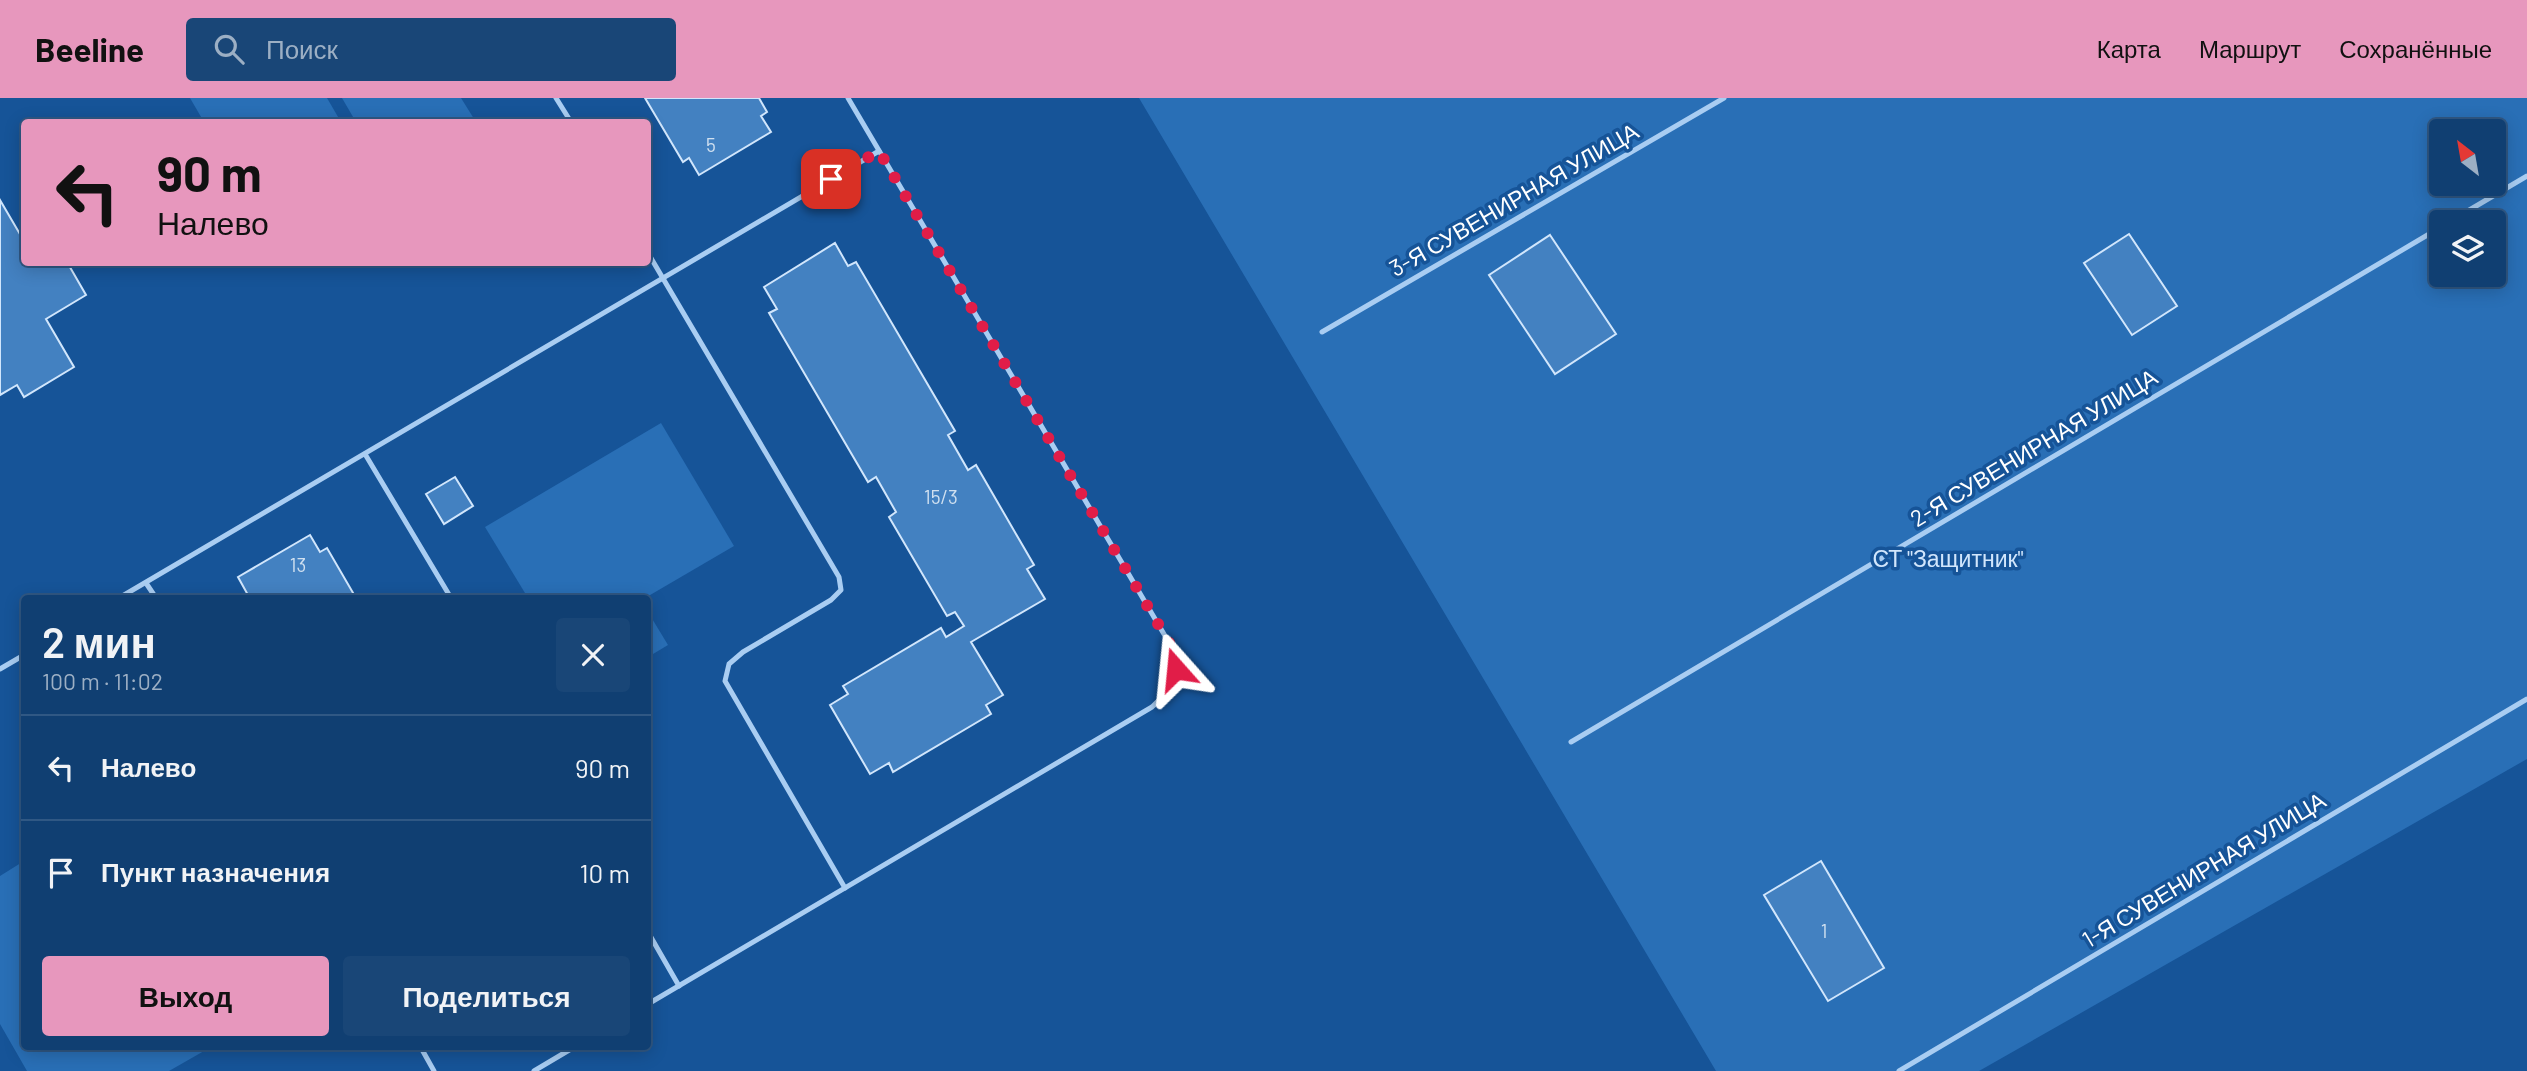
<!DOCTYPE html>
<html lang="ru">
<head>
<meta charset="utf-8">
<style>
	:root { --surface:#103f72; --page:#194677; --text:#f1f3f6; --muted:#9cafc4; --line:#305884; --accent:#e797bd }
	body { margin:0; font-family:Barlow,sans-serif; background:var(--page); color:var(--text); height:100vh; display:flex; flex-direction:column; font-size:26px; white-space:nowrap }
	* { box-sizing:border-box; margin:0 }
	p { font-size:23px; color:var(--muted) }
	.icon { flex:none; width:38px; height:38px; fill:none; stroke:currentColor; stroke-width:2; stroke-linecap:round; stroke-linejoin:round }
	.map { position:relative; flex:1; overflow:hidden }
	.sheet { position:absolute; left:21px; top:497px; width:630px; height:455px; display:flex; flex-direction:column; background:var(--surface); border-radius:7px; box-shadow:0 4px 18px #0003,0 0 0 2px var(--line) }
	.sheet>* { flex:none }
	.guide { position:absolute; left:21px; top:21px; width:630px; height:147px; border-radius:7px; box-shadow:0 4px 18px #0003,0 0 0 2px var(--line); background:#e797bd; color:#111; overflow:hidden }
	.needle { width:46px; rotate:329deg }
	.tools { position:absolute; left:2429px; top:21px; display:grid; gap:14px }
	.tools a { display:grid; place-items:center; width:77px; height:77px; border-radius:7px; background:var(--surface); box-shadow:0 4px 18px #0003,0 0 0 2px var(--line); font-size:35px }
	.pin { position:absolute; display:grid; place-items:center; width:60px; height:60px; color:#fff; margin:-30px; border-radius:14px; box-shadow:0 4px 10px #0006 }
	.me { position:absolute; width:77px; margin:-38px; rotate:342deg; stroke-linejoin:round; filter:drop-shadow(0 0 5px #0008) }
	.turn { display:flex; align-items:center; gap:24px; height:147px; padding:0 21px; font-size:32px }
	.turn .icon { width:91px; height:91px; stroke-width:2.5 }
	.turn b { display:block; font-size:49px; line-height:60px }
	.round { display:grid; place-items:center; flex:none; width:74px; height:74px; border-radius:7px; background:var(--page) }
	.overview { display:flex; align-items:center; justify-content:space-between; height:119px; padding:0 21px }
	h1 { font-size:42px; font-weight:600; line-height:52px }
	.action { display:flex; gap:14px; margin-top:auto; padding:14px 21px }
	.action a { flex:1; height:80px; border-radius:7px; background:var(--accent); color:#111; font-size:28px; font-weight:600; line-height:80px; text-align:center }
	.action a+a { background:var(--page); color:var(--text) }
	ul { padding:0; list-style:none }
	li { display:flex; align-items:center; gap:21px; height:105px; padding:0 21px; border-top:2px solid var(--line) }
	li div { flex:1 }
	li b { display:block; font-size:26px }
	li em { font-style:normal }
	header { display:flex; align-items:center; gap:42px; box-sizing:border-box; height:98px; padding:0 35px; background:var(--accent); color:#111 }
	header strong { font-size:33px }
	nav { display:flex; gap:38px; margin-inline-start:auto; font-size:24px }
	.search { width:490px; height:63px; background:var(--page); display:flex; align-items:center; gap:18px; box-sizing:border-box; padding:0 24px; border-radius:7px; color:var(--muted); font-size:26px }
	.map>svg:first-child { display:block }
	.green { fill:#296fb6; fill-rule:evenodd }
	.building { fill:#4381c1; stroke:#d1e6fc; stroke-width:2 }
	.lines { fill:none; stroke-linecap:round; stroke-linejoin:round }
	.lane { stroke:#a9cdf2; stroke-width:5 }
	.route { stroke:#e11d48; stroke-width:12; stroke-dasharray:0 21.6 }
	.labels { text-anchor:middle; stroke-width:7; stroke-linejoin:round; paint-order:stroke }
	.number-label { font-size:19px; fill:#d0e0f0 }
	.street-label { font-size:23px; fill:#fff; stroke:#165498 }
	.park-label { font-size:23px; fill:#d1e6fc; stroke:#165498 }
</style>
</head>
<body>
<header>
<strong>Beeline</strong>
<div class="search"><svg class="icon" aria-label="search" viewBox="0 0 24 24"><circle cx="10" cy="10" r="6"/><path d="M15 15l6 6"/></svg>Поиск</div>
<nav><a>Карта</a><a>Маршрут</a><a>Сохранённые</a></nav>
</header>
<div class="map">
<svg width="2527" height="973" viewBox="0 0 2527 973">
	<rect width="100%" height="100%" fill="#165498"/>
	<g class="green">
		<polygon points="190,0 327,0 341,24 204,24"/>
		<polygon points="342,0 461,0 476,24 356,24"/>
		<path d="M1139 0H2527V661L1979 973H1716ZM2441 33H2494V86H2441ZM2441 124H2494V177H2441Z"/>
		<polygon points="661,325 734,448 645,500 528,500 485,429"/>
		<polygon points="648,514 668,547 648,559"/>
		<polygon points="24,763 24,948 211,949 169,973 27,973 0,926 0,778"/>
	</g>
	<g class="building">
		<polygon points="645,0 759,0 767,14 761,18 771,34 699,77 689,60 683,64"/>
		<polygon points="0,102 24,143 24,164 67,164 86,197 46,221 74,269 24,299 17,287 0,297"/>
		<polygon points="2129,136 2177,208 2132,237 2084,165"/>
		<polygon points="1550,137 1616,236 1555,276 1489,177"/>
		<polygon points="835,145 848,168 856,164 955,333 948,337 968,372 976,367 1034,467 1027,471 1045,501 971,544 1003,597 986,607 991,616 893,674 889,665 870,676 830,607 848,596 843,588 941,530 946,539 964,528 955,514 947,518 889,419 896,414 876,379 868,384 769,215 777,211 764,189"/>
		<polygon points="455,379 473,408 444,426 426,396"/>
		<polygon points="310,437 320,454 327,450 356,500 242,500 248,497 238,479"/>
		<polygon points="1821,763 1884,870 1828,903 1764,797"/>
	</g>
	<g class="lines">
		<g class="lane">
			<polyline points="556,0 571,24"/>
			<polyline points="2449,124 2527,78"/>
			<polyline points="648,155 839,479 841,492 831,502 743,554 729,566 725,583 845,790"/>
			<polyline points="1322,234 1724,0"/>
			<polyline points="365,356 451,500"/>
			<polyline points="146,485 156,500"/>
			<polyline points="119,500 879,53"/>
			<polyline points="0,571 24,557"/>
			<polyline points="1571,644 2441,129"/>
			<polyline points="648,834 679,888"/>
			<path d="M648 906 1152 609C1176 586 1179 581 1171 548L848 0"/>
			<polyline points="420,948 434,973"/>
			<polyline points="534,973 576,948"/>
			<polyline points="1899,973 2527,601"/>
		</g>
	</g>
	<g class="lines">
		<polyline class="route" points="831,81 879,53 1171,548 1176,571"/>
	</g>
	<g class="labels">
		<g class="number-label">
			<text x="711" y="54">5</text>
			<text x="941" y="406">15/3</text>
			<text x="298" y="474">13</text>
			<text x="1824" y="840">1</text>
		</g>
		<g class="street-label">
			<text transform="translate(1514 102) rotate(-30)" y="8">3-Я СУВЕНИРНАЯ УЛИЦА</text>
			<text transform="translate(2034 350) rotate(-31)" y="8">2-Я СУВЕНИРНАЯ УЛИЦА</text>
			<text transform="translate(2204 772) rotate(-31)" y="8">1-Я СУВЕНИРНАЯ УЛИЦА</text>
		</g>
		<g class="park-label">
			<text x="1948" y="469">СТ "Защитник"</text>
		</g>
	</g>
</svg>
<div class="tools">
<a><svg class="needle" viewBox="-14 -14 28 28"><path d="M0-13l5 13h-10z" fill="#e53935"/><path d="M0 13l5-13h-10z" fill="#9cafc4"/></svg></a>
<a><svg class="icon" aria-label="layers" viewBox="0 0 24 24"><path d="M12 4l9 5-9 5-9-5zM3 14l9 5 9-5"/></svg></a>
</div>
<div class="pin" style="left:831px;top:81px;background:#d93025"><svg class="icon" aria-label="arrive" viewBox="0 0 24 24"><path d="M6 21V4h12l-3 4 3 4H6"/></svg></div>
<svg class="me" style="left:1176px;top:571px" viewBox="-20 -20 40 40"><path d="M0-17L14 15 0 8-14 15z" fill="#e11d48" stroke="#fff" stroke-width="4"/></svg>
<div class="guide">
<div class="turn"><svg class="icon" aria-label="left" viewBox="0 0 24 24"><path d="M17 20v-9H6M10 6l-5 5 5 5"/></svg><div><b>90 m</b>Налево</div></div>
</div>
<section class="sheet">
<div class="overview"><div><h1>2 мин</h1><p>100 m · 11:02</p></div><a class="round"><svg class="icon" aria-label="close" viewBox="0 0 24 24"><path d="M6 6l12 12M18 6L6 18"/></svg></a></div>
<ul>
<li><svg class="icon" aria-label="left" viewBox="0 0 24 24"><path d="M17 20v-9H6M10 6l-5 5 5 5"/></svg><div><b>Налево</b></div><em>90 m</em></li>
<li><svg class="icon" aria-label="arrive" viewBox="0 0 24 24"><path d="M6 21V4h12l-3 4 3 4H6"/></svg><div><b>Пункт назначения</b></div><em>10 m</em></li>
</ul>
<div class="action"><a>Выход</a><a>Поделиться</a></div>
</section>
</div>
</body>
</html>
